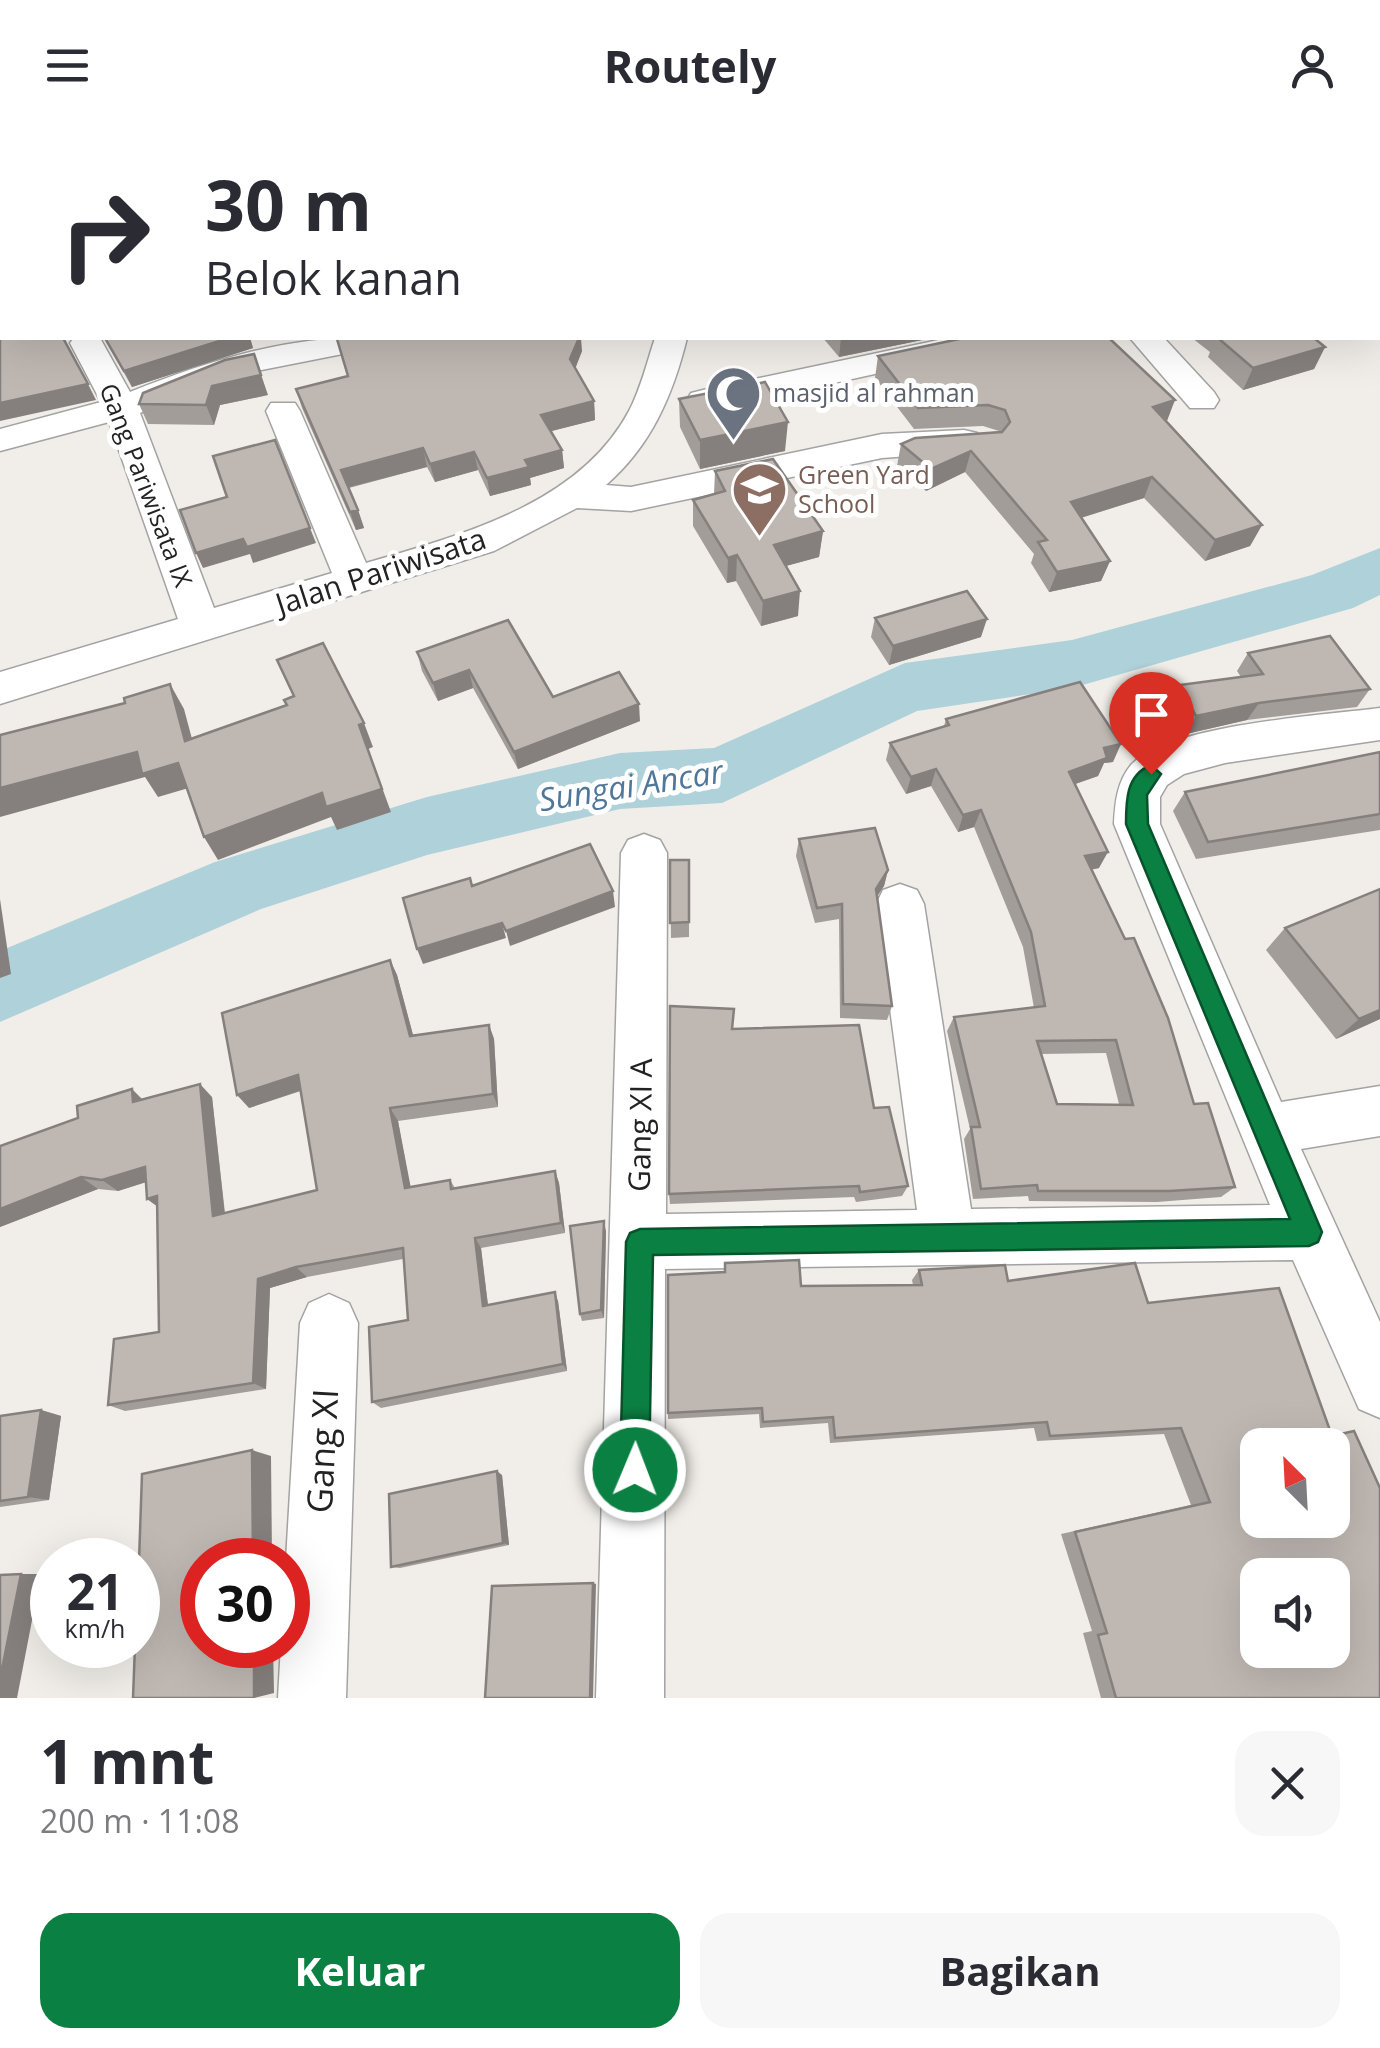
<!DOCTYPE html>
<html lang="id">
<head>
<meta charset="utf-8">
<style>
	:root { --surface:#fff; --page:#f7f7f7; --text:#2b2b33; --muted:#7c7c81; --accent:#0b8043 }
	body { margin:0; font-family:"Open Sans",sans-serif; background:var(--page); color:var(--text); height:100vh; display:flex; flex-direction:column; font-size:38px; white-space:nowrap }
	* { box-sizing:border-box; margin:0 }
	p { font-size:32px; color:var(--muted) }
	.icon { flex:none; width:55px; height:55px; fill:none; stroke:currentColor; stroke-width:2; stroke-linecap:round; stroke-linejoin:round }
	.map { position:relative; height:1568px; overflow:hidden }
	.details { display:flex; flex-direction:column; background:var(--surface); flex:1 }
	.details>* { flex:none }
	.banner { position:absolute; left:0px; top:0px; width:1380px; height:210px; box-shadow:0 10px 40px #0002; background:#fff; color:var(--text); overflow:hidden }
	.needle { width:65px; rotate:336deg }
	.tools { position:absolute; left:1240px; top:1298px; display:grid; gap:20px }
	.tools a { display:grid; place-items:center; width:110px; height:110px; border-radius:20px; background:var(--surface); box-shadow:0 10px 40px #0002; font-size:50px }
	.speed { position:absolute; left:30px; top:1408px; display:flex; gap:20px; font-size:50px; font-weight:700; text-align:center }
	.speed>* { display:grid; place-content:center; width:130px; height:130px; border-radius:50%; background:var(--surface); box-shadow:0 10px 40px #0002; line-height:1 }
	.speed small { font-size:25px; font-weight:400 }
	.speed .limit { border:15px solid #d22; background:#fff; color:#111 }
	.pin { position:absolute; display:grid; place-items:center; width:85px; height:85px; color:#fff; margin:-102px -42px; border-radius:50% 50% 50% 0; rotate:-45deg; box-shadow:0 0 10px #0007 }
	.pin .icon { rotate:45deg }
	.me { position:absolute; width:110px; margin:-55px; rotate:1deg; stroke-linejoin:round; filter:drop-shadow(0 0 8px #0008) }
	.turn { display:flex; align-items:center; gap:35px; height:210px; padding:0 40px; font-size:45px }
	.turn .icon { width:130px; height:130px; stroke-width:2.5 }
	.turn b { display:block; font-size:70px; line-height:85px }
	.round { display:grid; place-items:center; flex:none; width:105px; height:105px; border-radius:30px; background:var(--page) }
	.overview { display:flex; align-items:center; justify-content:space-between; height:170px; padding:0 40px }
	h1 { font-size:60px; font-weight:700; line-height:75px }
	.action { display:flex; gap:20px; margin-top:auto; padding:20px 40px }
	.action a { flex:1; height:115px; border-radius:30px; background:var(--accent); color:#fff; font-size:40px; font-weight:700; line-height:115px; text-align:center }
	.action a+a { background:var(--page); color:var(--text) }
	header { display:flex; justify-content:space-between; align-items:center; height:130px; padding:0 40px; background:var(--surface); font-size:45px; font-weight:700 }
	.map>svg:first-child { display:block }
	.lines { fill:none; stroke-linecap:round; stroke-linejoin:round }
	.river { fill:#aed1da; fill-rule:evenodd }
	.minor-casing { stroke:#a3a3a3; stroke-width:3 }
	.major-casing { stroke:#90620f; stroke-width:4 }
	.minor { fill:#fff; fill-rule:evenodd }
	.major { fill:#f4d2ab; fill-rule:evenodd }
	.wall { fill:#a39d99; fill-rule:evenodd }
	.shaded-wall { fill:#85807d }
	.building { fill:#beb7b2; stroke:#85807d; stroke-width:2.5; fill-rule:evenodd }
	.route { fill:#0b8043; stroke:#07532c; stroke-width:2.5 }
	.labels { text-anchor:middle; stroke-width:10; stroke-linejoin:round; paint-order:stroke }
	.far-worship-label { font-size:25px; fill:#5b616d; stroke:#fff; text-anchor:start }
	.far-education-label { font-size:25px; fill:#785e54; stroke:#fff; text-anchor:start }
	.far-street-label { font-size:25px; fill:#222; stroke:#fff }
	.street-label { font-size:30px; fill:#222; stroke:#fff }
	.water-label { font-size:32px; font-style:italic; fill:#4f779a; stroke:#fff }
	.near-street-label { font-size:35px; fill:#222; stroke:#fff }
</style>
</head>
<body>
<header><svg class="icon" aria-label="menu" viewBox="0 0 24 24"><path d="M4 6h16M4 12h16M4 18h16"/></svg>Routely<svg class="icon" aria-label="person" viewBox="0 0 24 24"><circle cx="12" cy="8" r="4"/><path d="M4 21q1-7 8-7t8 7"/></svg></header>
<div class="map">
<svg width="1380" height="1568" viewBox="0 0 1380 1568">
	<rect width="100%" height="100%" fill="#f1eee9"/>
	<g class="lines">
		<polygon class="river" points="1380,418 1380,465 1353,478 1072,558 917,581 722,673 620,679 427,725 261,779 0,892 0,821 215,732 427,667 620,623 714,618 905,533 1072,510 1312,445"/>
		<defs>
			<g id="minor">
				<polygon points="1378,21 1380,21 1380,39 1378,38"/>
				<path d="M74 208H100L130 262C213 229 299 202 389 208L385 215 373 218 231 246 140 283 214 478 332 443 266 281 271 273H295L300 281 366 433C460 405 579 375 629 281 641 258 647 232 655 208H687C673 265 651 316 606 355L631 357 882 304 964 300 977 303 982 311 977 319 964 322 882 328 631 381 577 378 494 421 0 574V542L178 489 109 292 0 321V299L101 272 70 213Z"/>
				<polygon points="948,208 1008,208 1004,215 992,218 703,282 691,279 686,271 691,263 703,260"/>
				<polygon points="1130,208 1164,208 1214,262 1219,270 1214,278 1190,278"/>
				<path d="M1380 578V610L1225 633 1184 644 1167 655 1160 667V694L1281 972 1380 956V1006L1301 1019 1380 1192V1288L1359 1279 1293 1130 665 1139 664 1568H596L621 723 628 710 644 704 660 710 667 723 666 1084 917 1080 876 774 883 760 900 754 917 760 924 774 971 1079 1270 1075 1114 694C1115 673 1117 652 1131 635 1166 595 1325 585 1380 578Z"/>
				<polygon points="329,1164 349,1173 358,1193 346,1568 278,1568 281,1515 288,1515 286,1430 300,1193 309,1173"/>
			</g>
			<g id="major">
				<polygon points="1278,0 1313,0 1314,2 1280,2"/>
				<rect x="1378" y="45" width="2" height="22"/>
			</g>
		</defs>
		<use href="#minor" class="minor-casing"/>
		<use href="#major" class="major-casing"/>
		<use href="#minor" class="minor"/>
		<use href="#major" class="major"/>
	</g>
	<g class="wall">
		<polygon points="865,0 1169,0 1158,2 865,2"/>
		<polygon points="104,208 250,208 253,218 132,257"/>
		<polygon points="823,208 932,208 839,227"/>
		<polygon points="1192,208 1314,208 1325,217 1314,239 1243,260 1208,227 1210,222"/>
		<polygon points="582,221 575,238 594,271 595,290 551,301 562,320 564,338 530,348 531,355 490,366 478,340 435,352 427,337 349,358 358,380 364,398 356,400 302,278 296,259"/>
		<polygon points="878,226 1167,291 1262,395 1250,416 1205,431 1144,368 1081,388 1110,431 1101,451 1049,462 1031,433 1034,424 965,342 926,361 897,336 901,314 999,301 983,296 914,299 875,248"/>
		<polygon points="268,265 220,275 214,295 148,294 139,274"/>
		<polygon points="679,269 785,321 700,339 680,297"/>
		<polygon points="715,341 823,401 819,427 786,436 798,486 761,496 736,451 727,453 693,396 693,370 714,364"/>
		<polygon points="875,488 981,507 889,535 871,507"/>
		<polygon points="417,522 553,567 640,591 518,639 473,558 438,571 422,541"/>
		<polygon points="1248,523 1370,559 1357,577 1247,590 1186,604 1170,573 1180,555 1241,547 1237,541"/>
		<path d="M946 589 1113 632 1104 633 1098 646 1075 654 1099 738 1091 740 1194 974 1235 1057 1221 1067 1157 1072 1029 1071 1028 1066 973 1069 964 1009 970 999 947 901 954 887 1034 878 1023 817 974 697 958 702 931 656 906 664 886 630 890 613 944 596ZM1106 923 1119 974H1057L1041 924Z"/>
		<polygon points="1380,622 1380,700 1196,729 1173,681 1185,662"/>
		<polygon points="799,709 888,740 884,756 877,766 892,876 887,890 840,888 839,789 815,793 796,726"/>
		<polygon points="670,730 689,730 689,807 671,808"/>
		<polygon points="1285,798 1380,889 1336,909 1266,820"/>
		<polygon points="390,830 397,845 413,905 489,895 494,909 498,977 398,991 410,1057 450,1050 455,1058 555,1041 559,1053 565,1103 481,1118 488,1175 558,1171 567,1241 381,1278 372,1272 408,1190 403,1129 307,1147 270,1158 266,1259 125,1281 108,1275 159,1202 157,1076 146,1052 118,1061 98,1059 0,1097 0,1016 78,988 143,969 212,967 225,1083 317,1060 301,961 249,978"/>
		<polygon points="732,899 874,978 908,1056 902,1066 856,1072 854,1067 670,1074 669,1064"/>
		<polygon points="606,1101 604,1188 582,1191 580,1184"/>
		<polygon points="725,1133 801,1156 913,1155 912,1150 919,1140 1008,1151 1148,1173 1380,1568 1101,1568 1083,1503 1092,1501 1061,1404 1191,1375 1164,1304 1037,1311 1034,1298 830,1313 828,1293 760,1298 759,1284 668,1289 668,1283 724,1142"/>
		<polygon points="41,1280 61,1286 49,1370 0,1377 0,1286"/>
		<polygon points="502,1345 509,1415 400,1438 391,1437"/>
	</g>
	<g class="shaded-wall">
		<polygon points="1086,0 1169,0 1158,2 1086,2"/>
		<polygon points="1380,97 1380,116 1378,116 1378,98"/>
		<polygon points="229,208 250,208 253,218 132,257 124,241"/>
		<polygon points="579,208 581,208 582,221 572,247 570,229"/>
		<polygon points="841,208 932,208 839,227"/>
		<polygon points="1325,217 1314,239 1243,260 1253,238"/>
		<polygon points="254,224 268,265 220,275 214,295 206,275 212,256"/>
		<polygon points="88,254 96,270 0,291 0,273"/>
		<polygon points="1175,270 1167,291 1153,277"/>
		<polygon points="594,271 595,290 544,303 541,285"/>
		<polygon points="788,292 785,321 700,339 700,310"/>
		<polygon points="423,318 427,337 346,358 341,340"/>
		<polygon points="562,320 564,338 530,348 531,355 490,366 487,348 525,330"/>
		<polygon points="971,321 965,342 926,361 931,339"/>
		<polygon points="474,322 478,340 435,352 430,334"/>
		<polygon points="1152,347 1144,368 1064,393 1071,372"/>
		<polygon points="358,380 364,398 356,400 350,382"/>
		<polygon points="1262,395 1250,416 1205,431 1215,410"/>
		<polygon points="310,398 316,413 253,433 250,424 203,438 196,423 243,409"/>
		<polygon points="823,401 819,427 771,440 774,415"/>
		<polygon points="737,425 736,451 727,453 728,428"/>
		<polygon points="1110,431 1101,451 1049,462 1057,442"/>
		<polygon points="800,461 798,486 761,496 763,471"/>
		<polygon points="987,489 981,507 889,535 893,516"/>
		<polygon points="469,540 473,558 438,571 433,553"/>
		<polygon points="170,554 184,579 199,635 185,611"/>
		<polygon points="1259,573 1247,590 1186,604 1196,586"/>
		<polygon points="639,574 640,591 518,639 514,622"/>
		<polygon points="364,593 373,617 368,619 391,682 337,700 331,687 218,730 204,707 322,663 359,595"/>
		<polygon points="1121,614 1113,632 1104,633 1098,646 1061,659 1069,642 1104,618"/>
		<polygon points="137,622 178,633 192,657 158,667 145,647 0,687 0,658"/>
		<polygon points="936,639 931,656 906,664 911,647"/>
		<polygon points="981,680 974,697 958,702 963,685"/>
		<polygon points="1108,722 1099,738 1076,742 1085,726"/>
		<polygon points="888,740 884,756 872,774 876,759"/>
		<polygon points="613,761 615,777 510,816 506,801"/>
		<polygon points="0,769 11,844 0,848"/>
		<polygon points="502,793 506,808 423,834 417,819"/>
		<polygon points="390,830 397,845 417,920 410,906"/>
		<polygon points="1380,880 1380,889 1336,909 1359,889"/>
		<polygon points="489,895 494,909 498,977 493,964"/>
		<polygon points="298,945 308,958 249,978 237,965"/>
		<polygon points="200,954 212,967 226,1096 213,1086"/>
		<polygon points="132,959 146,973 133,972"/>
		<polygon points="390,978 398,991 413,1069 405,1058"/>
		<polygon points="145,1037 159,1048 118,1061 102,1050"/>
		<polygon points="555,1041 559,1053 565,1103 561,1093"/>
		<polygon points="81,1047 98,1059 0,1097 0,1079"/>
		<polygon points="157,1066 162,1080 147,1069"/>
		<polygon points="604,1091 606,1101 604,1188 601,1180"/>
		<polygon points="475,1108 481,1118 489,1184 483,1176"/>
		<polygon points="296,1137 307,1147 270,1158 266,1259 253,1253 258,1149"/>
		<polygon points="555,1162 558,1171 567,1241 563,1234"/>
		<polygon points="41,1280 61,1286 49,1370 28,1367"/>
		<polygon points="252,1320 271,1326 272,1430 253,1430"/>
		<polygon points="497,1341 502,1345 509,1415 503,1413"/>
		<polygon points="21,1444 41,1444 17,1568 0,1568 0,1549"/>
		<polygon points="593,1453 596,1454 593,1568 590,1568"/>
		<polygon points="254,1515 273,1515 274,1563 254,1568"/>
	</g>
	<g class="building">
		<polygon points="0,0 522,0 525,2 2,2 2,208 63,208 88,254 0,273"/>
		<polygon points="881,0 1089,0 1092,2 883,2"/>
		<polygon points="1378,77 1380,79 1380,97 1378,98"/>
		<polygon points="105,208 229,208 124,241"/>
		<polygon points="346,208 579,208 570,229 594,271 541,285 562,320 525,330 529,337 487,348 474,322 430,334 423,318 341,340 358,380 350,382 296,259 348,246 337,209"/>
		<polygon points="964,208 1109,208 1175,270 1153,277 1262,395 1215,410 1152,347 1071,372 1110,431 1057,442 1038,412 1047,410 971,321 931,339 901,314 915,308 1002,302 1010,292 1005,280 988,275 918,278 878,226"/>
		<polygon points="1218,208 1314,208 1325,217 1253,238"/>
		<polygon points="254,224 261,245 212,256 206,275 139,274 143,263 225,230"/>
		<polygon points="765,252 788,292 700,310 679,269"/>
		<polygon points="275,310 310,398 247,417 243,409 196,423 180,380 227,367 213,326"/>
		<polygon points="773,329 823,401 774,415 800,461 763,471 737,425 728,428 693,370 725,361 715,341"/>
		<polygon points="967,461 987,489 893,516 875,488"/>
		<polygon points="508,490 553,567 619,542 639,574 514,622 469,540 433,553 417,522"/>
		<polygon points="1330,506 1370,559 1259,573 1196,586 1180,555 1263,544 1248,523"/>
		<polygon points="323,513 364,593 359,595 382,659 326,677 322,663 204,707 178,633 142,644 137,622 0,658 0,605 125,573 124,568 170,554 185,611 287,575 284,570 294,566 277,530"/>
		<path d="M1080 552 1121 614 1104 618 1107 628 1069 642 1108 722 1085 726 1125 809 1134 808 1168 888 1194 974 1208 973 1235 1057 1169 1061H1038L1037 1055 981 1059 971 997H980L954 887 1045 876 1031 802 981 680 963 685 936 639 911 647 890 613 949 595 946 589ZM1116 910 1133 975 1057 974 1037 911Z"/>
		<polygon points="1380,622 1380,684 1208,712 1185,662"/>
		<polygon points="875,698 888,740 876,759 892,876 843,874 842,774 817,778 799,709"/>
		<polygon points="590,714 613,761 506,801 502,793 417,819 403,768 470,748 472,756"/>
		<polygon points="670,730 689,730 689,792 670,793"/>
		<polygon points="1380,759 1380,880 1359,889 1285,798"/>
		<polygon points="390,830 410,906 489,895 493,964 390,978 405,1058 450,1050 451,1059 555,1041 561,1093 475,1108 483,1176 555,1162 563,1234 372,1272 369,1197 408,1190 403,1118 296,1137 258,1149 253,1253 108,1275 114,1209 159,1202 157,1066 147,1069 145,1037 102,1050 81,1047 0,1079 0,1016 78,988 77,976 132,959 133,972 200,954 213,1086 317,1060 298,945 237,965 222,883"/>
		<polygon points="670,876 734,879 732,899 859,895 874,978 889,977 908,1056 860,1062 859,1056 669,1064"/>
		<polygon points="604,1091 601,1180 580,1184 570,1096"/>
		<path d="M799 1130 801 1156 922 1155 919 1140 1005 1135 1008 1151 1135 1133 1148 1173 1279 1158 1332 1306 1354 1301 1380 1358V1568H1116L1098 1505 1107 1503 1075 1402 1210 1372 1181 1298 1050 1306 1047 1292 835 1308 833 1287 763 1292 762 1278 668 1283V1145L725 1142V1133ZM1258 1315H1332V1390H1258ZM1258 1445H1332V1520H1258Z"/>
		<polygon points="41,1280 28,1367 0,1371 0,1286"/>
		<polygon points="252,1320 253,1430 202,1430 202,1515 254,1515 254,1568 133,1568 135,1515 138,1515 138,1460 142,1344"/>
		<polygon points="497,1341 503,1413 391,1437 389,1364"/>
		<polygon points="21,1444 0,1549 0,1445"/>
		<polygon points="593,1453 590,1568 485,1568 492,1456"/>
	</g>
	<path class="route" d="M1151 635 1161 644 1147 665 1148 694 1322 1102 1318 1112 1309 1116 653 1125 649 1340 645 1350 635 1355 624 1350 620 1340 626 1112 630 1103 640 1099 1290 1089 1126 694C1126 671 1126 645 1151 635Z"/>
	<defs>
		<symbol id="mosque-pin" viewBox="-11 -11 22 30"><path d="M0 17L-7.5 6A9.5 9.5 0 1 1 7.5 6Z" fill="#6b7280" stroke="#fff"/><path d="M3.5-4.9A6 6 0 1 0 3.5 4.9A5 5 0 1 1 3.5-4.9Z" fill="#fff"/></symbol>
		<symbol id="school-pin" viewBox="-11 -11 22 30"><path d="M0 17L-7.5 6A9.5 9.5 0 1 1 7.5 6Z" fill="#8d6e63" stroke="#fff"/><path d="M0-5L7-2L0 1L-7-2ZM-4 1L0 2.5L4 1V4Q0 6-4 4Z" fill="#fff"/></symbol>
	</defs>
	<g fill-rule="evenodd">
		<use href="#mosque-pin" x="702" y="232" width="63" height="86"/>
		<use href="#school-pin" x="728" y="328" width="63" height="86"/>
	</g>
	<g class="labels">
		<g class="far-worship-label">
			<text x="773" y="272">masjid al rahman</text>
		</g>
		<g class="far-education-label">
			<text x="798" y="354">Green Yard<tspan x="798" dy="29">School</tspan></text>
		</g>
		<g class="far-street-label">
			<text transform="translate(146 355) rotate(69)" y="9">Gang Pariwisata IX</text>
		</g>
		<g class="street-label">
			<text transform="translate(381 442) rotate(-18)" y="10">Jalan Pariwisata</text>
			<text transform="translate(641 995) rotate(-89)" y="10">Gang XI A</text>
		</g>
		<g class="water-label">
			<text transform="translate(631 656) rotate(-9)" y="11">Sungai Ancar</text>
		</g>
		<g class="near-street-label">
			<text transform="translate(323 1321) rotate(-87)" y="12">Gang XI</text>
		</g>
	</g>
</svg>
<div class="tools">
<a><svg class="needle" viewBox="-14 -14 28 28"><path d="M0-13l5 13h-10z" fill="#e53935"/><path d="M0 13l5-13h-10z" fill="#7c7c81"/></svg></a>
<a><svg class="icon" aria-label="sound" viewBox="0 0 24 24"><path d="M4 9h4l5-4v14l-5-4H4zM17 9q2 3 0 6"/></svg></a>
</div>
<div class="speed"><div>21<small>km/h</small></div><div class="limit">30</div></div>
<div class="pin" style="left:1151px;top:644px;background:#d93025"><svg class="icon" aria-label="arrive" viewBox="0 0 24 24"><path d="M6 21V4h12l-3 4 3 4H6"/></svg></div>
<svg class="me" style="left:635px;top:1340px" viewBox="-20 -20 40 40"><circle r="17" fill="#0b8043" stroke="#fff" stroke-width="3"/><path d="M0-11L8 9 0 5-8 9z" fill="#fff"/></svg>
<div class="banner">
<div class="turn"><svg class="icon" aria-label="right" viewBox="0 0 24 24"><path d="M7 20v-9h11M14 6l5 5-5 5"/></svg><div><b>30 m</b>Belok kanan</div></div>
</div>
</div>
<section class="details">
<div class="overview"><div><h1>1 mnt</h1><p>200 m · 11:08</p></div><a class="round"><svg class="icon" aria-label="close" viewBox="0 0 24 24"><path d="M6 6l12 12M18 6L6 18"/></svg></a></div>
<div class="action"><a>Keluar</a><a>Bagikan</a></div>
</section>
</body>
</html>
